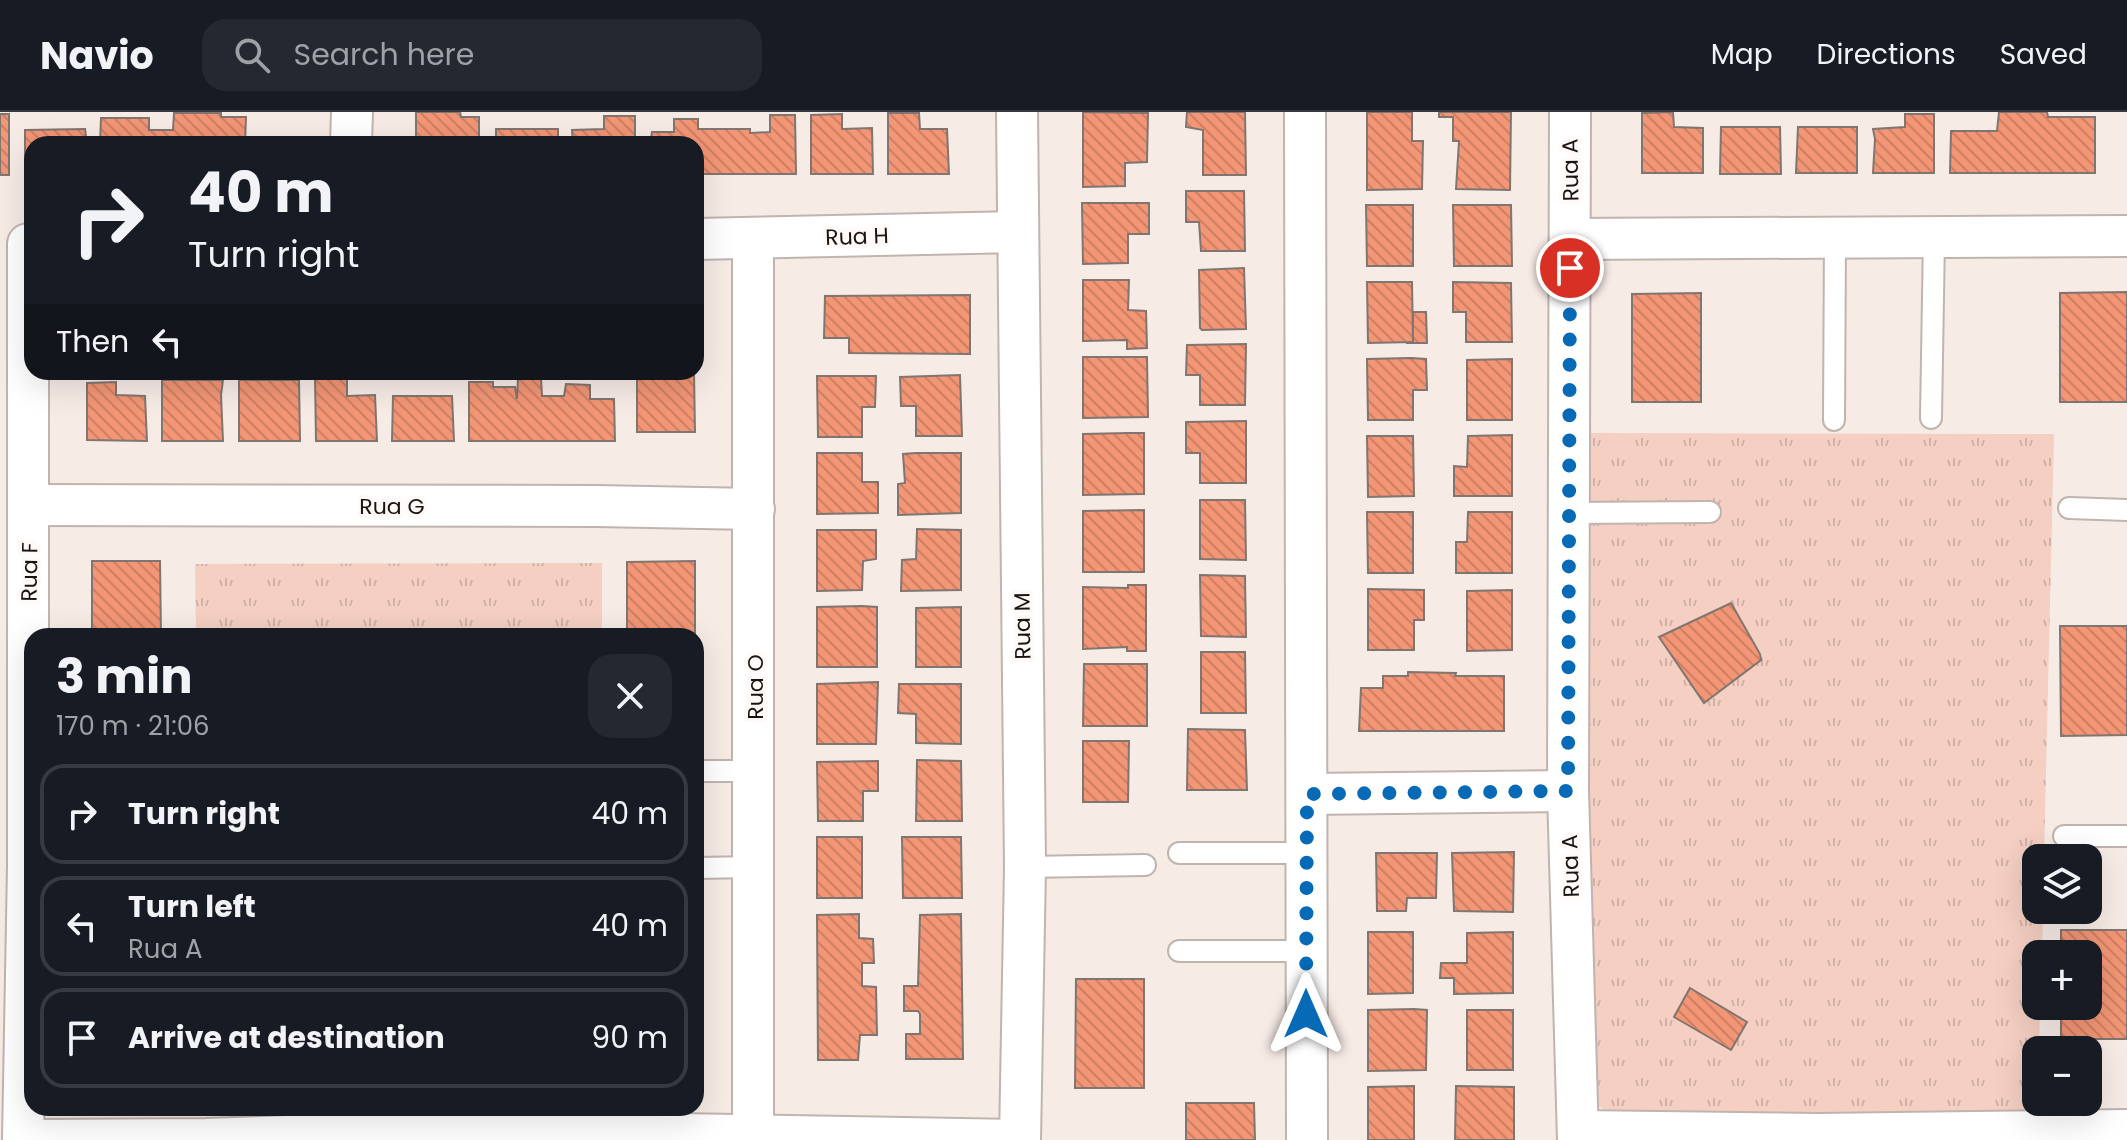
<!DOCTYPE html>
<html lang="en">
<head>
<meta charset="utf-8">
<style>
	:root { --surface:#171b24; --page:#242831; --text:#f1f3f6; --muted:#9ea1a6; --line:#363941 }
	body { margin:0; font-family:Poppins,sans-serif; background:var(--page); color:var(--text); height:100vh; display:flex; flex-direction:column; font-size:30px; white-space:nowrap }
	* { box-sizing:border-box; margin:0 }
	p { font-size:26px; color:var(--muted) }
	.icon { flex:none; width:44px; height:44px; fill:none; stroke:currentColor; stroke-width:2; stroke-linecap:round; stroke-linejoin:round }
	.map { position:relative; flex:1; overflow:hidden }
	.panel { position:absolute; left:24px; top:516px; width:680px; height:488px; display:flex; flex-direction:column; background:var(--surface); border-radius:24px; box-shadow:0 8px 32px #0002 }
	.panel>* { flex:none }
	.guide { position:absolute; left:24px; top:24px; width:680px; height:244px; border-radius:24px; box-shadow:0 8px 32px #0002; background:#171b24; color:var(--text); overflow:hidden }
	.fabs { position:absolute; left:2022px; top:732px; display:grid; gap:16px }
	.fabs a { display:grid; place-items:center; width:80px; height:80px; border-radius:16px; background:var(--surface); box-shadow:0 8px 32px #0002; font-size:40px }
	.pin { position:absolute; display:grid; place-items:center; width:68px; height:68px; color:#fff; margin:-34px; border:4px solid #fff; border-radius:50%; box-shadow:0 2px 8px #0007 }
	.me { position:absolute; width:88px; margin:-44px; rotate:0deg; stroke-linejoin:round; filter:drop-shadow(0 0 6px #0008) }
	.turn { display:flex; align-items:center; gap:28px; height:168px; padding:0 32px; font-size:36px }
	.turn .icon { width:104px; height:104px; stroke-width:2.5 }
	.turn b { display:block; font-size:56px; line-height:68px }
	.then { display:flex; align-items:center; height:76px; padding:0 32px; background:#0003; gap:16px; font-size:30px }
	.round { display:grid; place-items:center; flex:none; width:84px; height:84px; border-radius:24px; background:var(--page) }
	.head { display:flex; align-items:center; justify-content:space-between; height:136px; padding:0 32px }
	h1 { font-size:48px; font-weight:700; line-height:60px }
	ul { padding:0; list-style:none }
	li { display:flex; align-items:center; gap:24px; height:100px; margin:0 16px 12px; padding:0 16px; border:4px solid var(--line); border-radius:24px }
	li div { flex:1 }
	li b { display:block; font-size:30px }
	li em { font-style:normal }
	header { display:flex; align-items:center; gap:48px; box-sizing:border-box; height:112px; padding:0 40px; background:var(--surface); border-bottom:2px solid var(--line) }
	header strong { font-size:38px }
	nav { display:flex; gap:44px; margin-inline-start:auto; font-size:28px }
	.search { width:560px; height:72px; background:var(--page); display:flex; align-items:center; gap:20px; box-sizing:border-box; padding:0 28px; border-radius:24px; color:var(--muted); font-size:30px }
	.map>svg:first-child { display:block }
	.park { fill:url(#park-tufts) }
	.building { fill:url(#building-back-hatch); stroke:#807571; stroke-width:2 }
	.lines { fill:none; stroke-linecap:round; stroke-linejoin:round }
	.service-casing { stroke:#c0b4af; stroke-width:24 }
	.minor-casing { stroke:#c0b4af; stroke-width:44 }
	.service { stroke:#fff; stroke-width:20 }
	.minor { stroke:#fff; stroke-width:40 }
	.route { stroke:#066ab6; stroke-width:14; stroke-dasharray:0 25.2 }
	.labels { text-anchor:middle; stroke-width:8; stroke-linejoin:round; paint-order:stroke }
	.street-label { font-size:22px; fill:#181412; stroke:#fffaf8 }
</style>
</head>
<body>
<header>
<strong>Navio</strong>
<div class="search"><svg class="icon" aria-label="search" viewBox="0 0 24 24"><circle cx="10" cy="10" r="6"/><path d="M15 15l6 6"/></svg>Search here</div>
<nav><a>Map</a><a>Directions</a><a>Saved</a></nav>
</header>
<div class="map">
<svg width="2127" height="1028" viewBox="0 0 2127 1028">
	<defs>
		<pattern id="park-tufts" width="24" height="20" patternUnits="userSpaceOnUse" patternTransform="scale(2)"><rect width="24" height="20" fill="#f4cfc2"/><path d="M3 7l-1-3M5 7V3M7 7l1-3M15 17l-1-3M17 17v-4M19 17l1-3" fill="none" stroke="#d0b1a6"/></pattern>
		<pattern id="building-back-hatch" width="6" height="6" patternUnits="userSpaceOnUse" patternTransform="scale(2)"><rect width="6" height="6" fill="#f29675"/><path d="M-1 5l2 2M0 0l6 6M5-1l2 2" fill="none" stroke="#cf8064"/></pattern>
	</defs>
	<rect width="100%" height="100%" fill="#f7ebe6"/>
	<g class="park">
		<polygon points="1586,321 2054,322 2044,746 2036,746 2036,798 2043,798 2042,842 2036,842 2036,894 2040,894 2039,938 2036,938 2038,1004 1617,1004 1596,993 1585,972"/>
		<polygon points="602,451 602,524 196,524 195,452"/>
	</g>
	<g class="building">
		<polygon points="416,0 460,0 461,5 479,5 479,32 416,32"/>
		<polygon points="1083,0 1148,1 1147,50 1125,51 1125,74 1083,75"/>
		<polygon points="1187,0 1245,0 1246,63 1203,63 1203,18 1186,15"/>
		<polygon points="1367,0 1412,0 1412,29 1423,29 1422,77 1367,78"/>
		<polygon points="1439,0 1511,0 1510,78 1456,77 1459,29 1453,29 1453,5 1439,5"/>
		<polygon points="1673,0 1674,15 1703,16 1703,61 1642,61 1642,1"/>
		<polygon points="1999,0 2047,0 2048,5 2095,5 2095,61 1950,61 1951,19 1997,19"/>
		<polygon points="174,1 221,1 221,5 246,5 245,32 100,32 101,6 149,6 149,18 173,18"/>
		<polygon points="888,1 919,1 920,17 947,17 949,62 888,62"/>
		<rect x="0" y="2" width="9" height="61"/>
		<polygon points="842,2 842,17 872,16 873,62 811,62 811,3"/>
		<polygon points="1905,2 1934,2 1934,61 1873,61 1875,27 1873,17 1905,15"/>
		<polygon points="770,3 795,3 796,62 696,62 696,32 650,32 652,20 674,20 674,7 698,7 698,17 750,17 750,21 770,20"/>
		<polygon points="604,4 635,4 635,32 573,32 572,18 604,17"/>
		<polygon points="1721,15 1780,15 1781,62 1720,62"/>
		<polygon points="1798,15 1857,15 1857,61 1796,61"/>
		<polygon points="85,17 87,32 32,32 32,64 25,64 25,18"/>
		<rect x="496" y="17" width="62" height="15"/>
		<polygon points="1186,79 1244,79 1245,139 1201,139 1199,110 1186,110"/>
		<polygon points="1082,91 1149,91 1149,122 1128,122 1128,151 1083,152"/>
		<polygon points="1366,93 1413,93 1413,154 1367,154"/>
		<polygon points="1453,93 1511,93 1512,154 1454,154"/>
		<polygon points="1244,156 1246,217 1202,218 1200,216 1199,158"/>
		<polygon points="1083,168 1129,168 1128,198 1146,199 1147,236 1127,237 1127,228 1083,229"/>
		<polygon points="1367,170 1412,170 1413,230 1368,231"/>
		<polygon points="1453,170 1511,171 1512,230 1466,230 1466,200 1453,200"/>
		<polygon points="2127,180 2127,290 2060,290 2060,181"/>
		<polygon points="1701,181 1701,290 1632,290 1632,182"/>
		<polygon points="970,183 970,242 849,241 849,226 824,226 825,184"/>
		<polygon points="1413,200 1426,200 1427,231 1406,231 1413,230"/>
		<polygon points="1246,232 1245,293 1200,293 1200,263 1186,263 1187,233"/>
		<polygon points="1083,245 1147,245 1148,305 1083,306"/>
		<polygon points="1411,246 1426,247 1427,278 1413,278 1413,308 1368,308 1367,247"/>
		<polygon points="1512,247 1512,308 1467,308 1467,248"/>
		<polygon points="637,260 694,260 695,320 637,320"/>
		<polygon points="960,263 962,324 916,324 916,294 901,294 900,265"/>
		<polygon points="315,264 347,264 347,284 375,283 377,329 316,329"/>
		<polygon points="817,264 876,264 875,295 862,295 862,325 818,325"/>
		<polygon points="518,266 541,266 542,284 564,284 566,272 590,273 590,287 614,287 615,329 469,329 469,270 493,270 493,275 515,275 517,287"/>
		<polygon points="162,268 223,268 221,283 223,329 162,329"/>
		<polygon points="239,268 299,268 300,329 239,329"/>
		<polygon points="116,270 116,283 145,284 147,329 87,328 87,271"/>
		<polygon points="393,284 452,284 454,329 392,329"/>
		<polygon points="1246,309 1246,371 1200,371 1200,341 1186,341 1186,310"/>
		<polygon points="1128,321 1144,321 1144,382 1083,383 1083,322"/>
		<polygon points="1512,323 1512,384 1454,384 1454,354 1467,355 1468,324"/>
		<polygon points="1367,324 1413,324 1414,384 1368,385"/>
		<polygon points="817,341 862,341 862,370 878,370 878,401 817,402"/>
		<polygon points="916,341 961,341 961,401 898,403 898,372 905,371 903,342"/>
		<polygon points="1200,388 1245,388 1246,448 1200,447"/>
		<polygon points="1144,398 1144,460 1083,460 1083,399"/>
		<polygon points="1367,400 1413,400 1413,461 1368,461"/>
		<polygon points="1468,400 1512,400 1512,461 1456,461 1456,430 1467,430"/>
		<polygon points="917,417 961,418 961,478 901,479 902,448 916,447"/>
		<polygon points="817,418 876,418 876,447 863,449 862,478 817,479"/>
		<polygon points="92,449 160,449 161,524 92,524"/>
		<polygon points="695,449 695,524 627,524 627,450"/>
		<polygon points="1200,463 1245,464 1246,525 1201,524"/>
		<polygon points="1128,473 1146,473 1146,539 1127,539 1127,535 1083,537 1083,475 1128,476"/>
		<polygon points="1368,477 1424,478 1424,508 1414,508 1414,538 1368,538"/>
		<polygon points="1512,478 1512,538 1467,539 1467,479"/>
		<polygon points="1731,491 1760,542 1761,548 1704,591 1659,525"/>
		<polygon points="862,494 877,495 877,555 817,555 817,495"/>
		<polygon points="961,495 961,555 916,555 916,496"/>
		<polygon points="2060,514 2127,514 2127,623 2061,624"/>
		<polygon points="1201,540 1245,540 1246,601 1201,601"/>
		<polygon points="1084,552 1147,552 1147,614 1083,614"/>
		<polygon points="1408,560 1456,561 1455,564 1504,564 1504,619 1359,619 1361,576 1383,576 1383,564 1408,564"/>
		<polygon points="878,570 876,632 817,632 817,572"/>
		<polygon points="899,572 961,572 961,632 916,631 916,602 898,601"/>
		<polygon points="1188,617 1245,618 1247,678 1187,678"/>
		<polygon points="1083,629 1129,629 1128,690 1083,690"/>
		<polygon points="917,648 961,649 962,709 916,709"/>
		<polygon points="878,649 878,679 863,679 863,709 818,709 817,650"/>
		<rect x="817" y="725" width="45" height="61"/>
		<polygon points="902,725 961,725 962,786 903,786"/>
		<polygon points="1514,740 1513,800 1454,799 1452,741"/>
		<polygon points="1376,741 1437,741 1436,786 1407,786 1406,799 1377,799"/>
		<polygon points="859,802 859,826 873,827 874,851 862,851 862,874 876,875 877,923 860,923 858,948 818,948 817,803"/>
		<polygon points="961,802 963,947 906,947 906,922 920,922 920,902 918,899 904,899 904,874 918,874 920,803"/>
		<polygon points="2061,818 2127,818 2127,927 2061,927 2061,894 2088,894 2088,842 2061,842"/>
		<polygon points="1368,820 1413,820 1413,881 1368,882"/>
		<polygon points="1513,820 1513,881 1454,882 1454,866 1440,866 1441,851 1467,851 1467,821"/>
		<polygon points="1076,867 1144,867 1144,976 1075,976"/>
		<polygon points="1690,876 1747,910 1731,938 1674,905"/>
		<polygon points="1414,897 1427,898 1426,958 1368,959 1368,898"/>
		<rect x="1467" y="898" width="46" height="60"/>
		<polygon points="1414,974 1414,1028 1368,1028 1368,975"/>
		<polygon points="1456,974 1514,975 1514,1028 1455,1028"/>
		<polygon points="1186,991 1254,991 1255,1028 1186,1028"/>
	</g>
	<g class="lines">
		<defs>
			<g id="service">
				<polyline points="1931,306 1934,125"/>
				<polyline points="1834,308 1835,126"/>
				<polyline points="2069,396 2127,398"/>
				<polyline points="1570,401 1710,400"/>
				<polyline points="696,659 754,659"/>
				<polyline points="2064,724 2127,724"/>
				<polyline points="1179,741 1306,741"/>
				<polyline points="1025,755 1145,753"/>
				<polyline points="696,756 755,755"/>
				<polyline points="1179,839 1306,839"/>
			</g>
			<g id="minor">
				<polyline points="1017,0 1025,755 1020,1028"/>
				<polyline points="1305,0 1307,1028"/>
				<polyline points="1570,0 1568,679 1578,1028"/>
				<polyline points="351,32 352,0"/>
				<polyline points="696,127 1018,120"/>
				<polyline points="1571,127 2127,124"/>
				<polyline points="753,128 753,1022"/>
				<polyline points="30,393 596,394 754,397"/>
				<polyline points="1307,682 1568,679"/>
				<polyline points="1578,1019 1818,1022 2127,1018"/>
				<polyline points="23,1028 28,754 28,132"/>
				<polyline points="41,1028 206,1027 451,1018 1020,1028"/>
			</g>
		</defs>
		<use href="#service" class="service-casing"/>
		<use href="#minor" class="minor-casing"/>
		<use href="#service" class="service"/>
		<use href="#minor" class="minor"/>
	</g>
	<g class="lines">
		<polyline class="route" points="1306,902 1307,682 1568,679 1570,156"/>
	</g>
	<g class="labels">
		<g class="street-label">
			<text transform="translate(1570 58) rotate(-91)" y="8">Rua A</text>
			<text transform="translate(857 124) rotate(-2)" y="8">Rua H</text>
			<text x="392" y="402">Rua G</text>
			<text transform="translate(29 460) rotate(-89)" y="8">Rua F</text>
			<text transform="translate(1022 514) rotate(-91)" y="8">Rua M</text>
			<text transform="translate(755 575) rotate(-90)" y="8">Rua O</text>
			<text transform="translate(1570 754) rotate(-92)" y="8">Rua A</text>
		</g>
	</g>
</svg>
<div class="fabs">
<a><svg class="icon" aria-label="layers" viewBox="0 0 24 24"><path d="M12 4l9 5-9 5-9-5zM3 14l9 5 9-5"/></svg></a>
<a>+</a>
<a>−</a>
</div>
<div class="pin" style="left:1570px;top:156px;background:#d93025"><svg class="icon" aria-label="arrive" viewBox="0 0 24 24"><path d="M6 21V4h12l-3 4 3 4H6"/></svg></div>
<svg class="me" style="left:1306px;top:902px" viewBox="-20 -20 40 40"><path d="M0-17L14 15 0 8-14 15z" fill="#066ab6" stroke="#fff" stroke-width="4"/></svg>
<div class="guide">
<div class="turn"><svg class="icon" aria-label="right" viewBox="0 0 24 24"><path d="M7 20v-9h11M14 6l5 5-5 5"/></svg><div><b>40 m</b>Turn right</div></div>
<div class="then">Then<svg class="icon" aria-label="left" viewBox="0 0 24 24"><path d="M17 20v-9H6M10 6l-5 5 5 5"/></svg></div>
</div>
<section class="panel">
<div class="head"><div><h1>3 min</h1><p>170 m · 21:06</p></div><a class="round"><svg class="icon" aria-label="close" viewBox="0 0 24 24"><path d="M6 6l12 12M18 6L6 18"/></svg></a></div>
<ul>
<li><svg class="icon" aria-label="right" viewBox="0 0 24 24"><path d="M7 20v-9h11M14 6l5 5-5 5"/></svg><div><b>Turn right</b></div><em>40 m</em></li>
<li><svg class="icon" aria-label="left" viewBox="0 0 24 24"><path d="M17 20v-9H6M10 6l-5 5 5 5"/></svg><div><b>Turn left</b><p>Rua A</p></div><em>40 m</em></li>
<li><svg class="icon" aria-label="arrive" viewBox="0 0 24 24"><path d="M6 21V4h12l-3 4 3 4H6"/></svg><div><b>Arrive at destination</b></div><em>90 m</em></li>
</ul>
</section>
</div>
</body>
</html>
